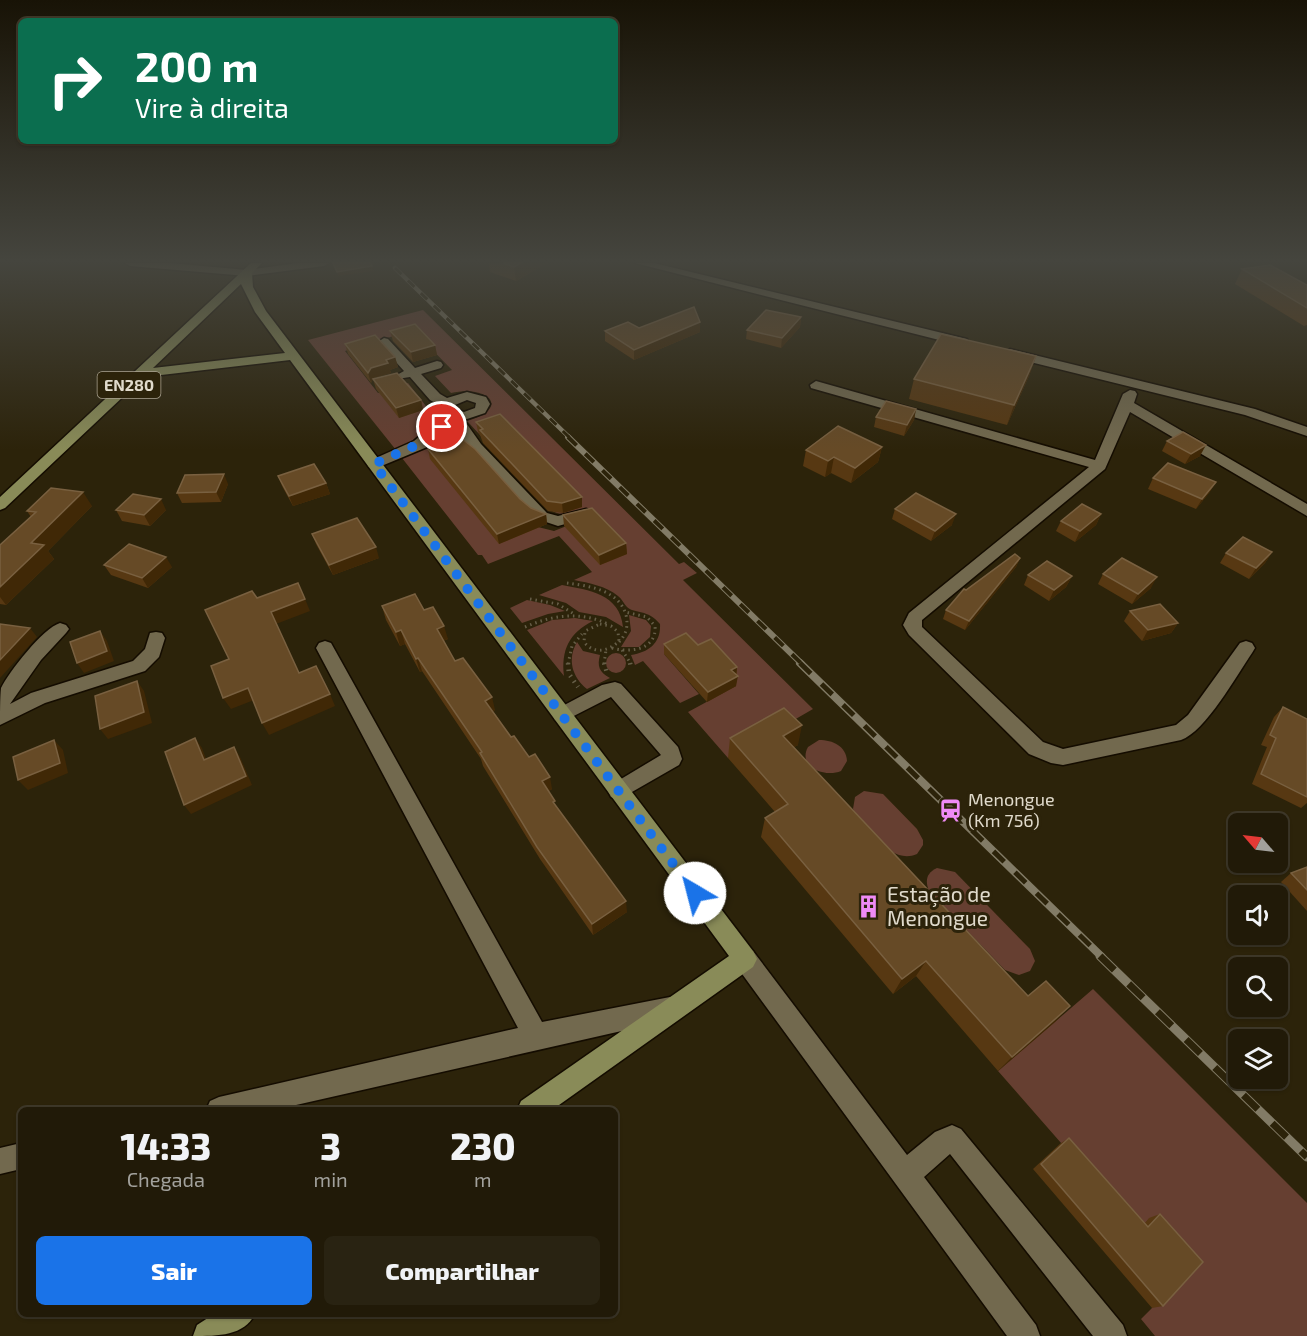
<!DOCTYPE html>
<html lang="pt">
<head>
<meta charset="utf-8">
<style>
	:root { --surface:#211a08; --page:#292312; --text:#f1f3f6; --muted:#a2a19c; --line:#3e3829; --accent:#1a73e8 }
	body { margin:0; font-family:"Exo 2",sans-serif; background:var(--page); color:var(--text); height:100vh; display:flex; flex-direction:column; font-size:22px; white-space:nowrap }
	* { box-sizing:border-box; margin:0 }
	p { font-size:20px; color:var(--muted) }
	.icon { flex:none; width:33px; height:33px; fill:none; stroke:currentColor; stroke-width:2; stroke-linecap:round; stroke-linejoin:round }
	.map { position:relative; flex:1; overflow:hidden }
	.panel { position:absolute; left:18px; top:1107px; width:600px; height:210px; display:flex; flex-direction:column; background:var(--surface); border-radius:9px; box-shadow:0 2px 4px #0004,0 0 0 2px var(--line) }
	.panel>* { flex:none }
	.guide { position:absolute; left:18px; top:18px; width:600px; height:126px; border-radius:9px; box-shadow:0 2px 4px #0004,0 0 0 2px var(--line); background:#0b6e4f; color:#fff; overflow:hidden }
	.needle { width:39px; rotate:298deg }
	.tools { position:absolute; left:1228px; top:813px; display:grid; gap:12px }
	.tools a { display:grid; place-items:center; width:60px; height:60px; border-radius:9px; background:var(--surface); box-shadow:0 2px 4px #0004,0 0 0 2px var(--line); font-size:30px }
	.pin { position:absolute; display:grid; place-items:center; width:51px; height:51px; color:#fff; margin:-26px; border:3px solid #fff; border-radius:50%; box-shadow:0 2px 6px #0007 }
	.me { position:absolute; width:66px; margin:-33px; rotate:323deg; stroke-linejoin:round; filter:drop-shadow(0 0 4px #0008) }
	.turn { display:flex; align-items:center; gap:21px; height:126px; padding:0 18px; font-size:27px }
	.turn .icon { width:78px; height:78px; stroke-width:2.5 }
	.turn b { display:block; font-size:42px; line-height:51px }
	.eta { display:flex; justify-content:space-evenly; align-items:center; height:102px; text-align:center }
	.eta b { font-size:36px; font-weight:800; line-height:42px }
	.button { display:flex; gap:12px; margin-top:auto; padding:12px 18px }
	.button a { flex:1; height:69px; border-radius:9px; background:var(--accent); color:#fff; font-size:24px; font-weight:800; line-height:69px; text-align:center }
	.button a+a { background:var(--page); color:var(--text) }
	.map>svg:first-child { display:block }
	.green { fill:#663f31 }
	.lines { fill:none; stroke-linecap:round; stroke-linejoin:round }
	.minor-casing { stroke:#140c00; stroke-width:3 }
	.major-casing { stroke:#140c00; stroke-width:3 }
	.path-far1 { stroke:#665e48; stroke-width:3; stroke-dasharray:1.5 4; stroke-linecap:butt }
	.path { stroke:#665e48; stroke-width:4.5; stroke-dasharray:1.5 5; stroke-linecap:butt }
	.minor { fill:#72694e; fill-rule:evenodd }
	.major { fill:#898b58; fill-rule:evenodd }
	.rail-far3-casing { stroke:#827b66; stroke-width:4.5 }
	.rail-far2-casing { stroke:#827b66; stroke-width:6 }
	.rail-far1-casing { stroke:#827b66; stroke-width:8 }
	.rail-casing { stroke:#827b66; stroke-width:9 }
	.rail-far3 { stroke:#2c230a; stroke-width:3; stroke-dasharray:9; stroke-linecap:butt }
	.rail-far2 { stroke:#2c230a; stroke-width:4; stroke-dasharray:12; stroke-linecap:butt }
	.rail-far1 { stroke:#2c230a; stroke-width:5; stroke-dasharray:15; stroke-linecap:butt }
	.rail { stroke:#2c230a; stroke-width:7; stroke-dasharray:20; stroke-linecap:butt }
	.wall { fill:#573812 }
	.shaded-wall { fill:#402806 }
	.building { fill:#664a26; stroke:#796040; stroke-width:1.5 }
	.route { stroke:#1a73e8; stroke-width:10; stroke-dasharray:0 18 }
	.labels { text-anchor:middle; stroke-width:6; stroke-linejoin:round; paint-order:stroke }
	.shield { fill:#2c230a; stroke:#aaa391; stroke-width:1.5 }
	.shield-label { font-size:16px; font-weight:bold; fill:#e0dacb }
	.poi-label { font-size:18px; fill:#e0dacb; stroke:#2c230a; text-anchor:start }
	.near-poi-label { font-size:21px; fill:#e0dacb; stroke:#2c230a; text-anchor:start }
</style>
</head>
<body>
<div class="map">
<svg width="1307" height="1336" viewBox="0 0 1307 1336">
	<rect width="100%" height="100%" fill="#2c230a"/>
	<g class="green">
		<path d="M423 310 679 564 684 562 697 573 683 580 813 709 728 758 688 712 736 686 664 654 699 694 680 703 643 661 635 665 631 655C649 652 661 643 660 624 648 609 635 614 627 607 624 604 622 599 618 596 606 586 589 583 574 580L592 572 559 536 488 564 482 555H478L402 458 426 448 444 445 534 526 554 531 597 514C582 514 561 518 549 509L467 421C512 408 488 385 451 393L435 376 452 370 413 330 345 351 378 393 408 383 433 415C425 432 413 442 396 450L308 340Z"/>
		<path d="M562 585C589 590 620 594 623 627L606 617 579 612 566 603 539 595Z"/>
		<polygon points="527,600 550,605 565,611 548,614 522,623 510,608"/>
		<polygon points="629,615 646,620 651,626 650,637 639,647 621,647 631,631"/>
		<path d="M575 618 593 621C569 633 561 650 564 676L527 630 552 620Z"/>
		<path d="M577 642 583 651 600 655C597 666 599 672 610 678L587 689C572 677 567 659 577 642Z"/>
		<circle cx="616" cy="663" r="10"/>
		<path d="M819 740C833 740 846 746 847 761L841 771C825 778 797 767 808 747Z"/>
		<path d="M864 791 883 794 917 829 923 840V845L917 854C891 865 871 831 856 814L853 809 855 797Z"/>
		<path d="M937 868 955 872 1030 949 1035 961 1030 971 1019 975 1005 970 929 891C925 881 926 873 937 868Z"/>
		<polygon points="1093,989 1307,1203 1307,1336 1155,1336 1141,1319 1152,1308 1149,1219 1138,1231 998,1071"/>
	</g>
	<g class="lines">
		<defs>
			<g id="minor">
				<polygon points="125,263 170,263 247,270 298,263 329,263 324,266 247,276 130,266"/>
				<polygon points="635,263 654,263 967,339 969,342 963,346"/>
				<path d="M384 338 388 339 415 368 437 361 441 362 443 365 441 368 421 374 440 394 447 398 467 392 486 397 490 404 485 413 464 420 481 444 547 513 558 516 586 509 591 511 594 514 591 517 558 526 537 519 472 451 455 443 432 445 379 467H369L367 464 369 461 414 441 446 415 441 410V406L430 400 410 377 397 379 395 376 404 371 378 342ZM467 400 476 403 475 408 464 412 455 409V405ZM453 423 461 436 438 435Z"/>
				<polygon points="1010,349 1255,409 1307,427 1307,436 1245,415 1006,356 1004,353"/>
				<path d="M816 381 1095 460 1123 394 1130 390 1135 391 1137 394 1134 403 1307 504V516L1130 412 1105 469 922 620V627L1043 742 1063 749 1176 725 1188 715 1240 643 1246 641 1252 643 1255 648 1252 653C1237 675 1205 732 1181 740L1063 765 1051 763 1029 754 909 635 903 625 909 613 1089 467 811 388 810 385Z"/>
				<path d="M60 623 66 625 69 629 66 633 41 660 10 704 31 693 133 661 145 649 150 633 156 632 162 633 165 638 159 657 145 671 45 703 0 725C0 715 0 697 1 688 9 672 43 628 60 623Z"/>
				<polygon points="325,641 331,643 542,1022 670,997 679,1000 682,1009 679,1018 274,1110 206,1110 210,1101 219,1097 518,1028 316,648 319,643"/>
				<polygon points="615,682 621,684 678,747 682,759 679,765 618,800 611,797 608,791 611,785 661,755 611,697 562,722 555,720 553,715 555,710 602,685"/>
				<polygon points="745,948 753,951 907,1155 935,1132 952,1125 961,1129 1123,1325 1127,1336 1093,1336 950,1154 924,1177 1036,1325 1040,1336 1007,1336 737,967 733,959 737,951"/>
				<polygon points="21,1143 21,1169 0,1174 0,1148"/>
			</g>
			<g id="major">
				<path d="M251 263H262L252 273 253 287 266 311 753 951 757 959 753 967 552 1110H517L521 1101 729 956 290 360 144 377 5 508 0 510V497ZM241 284 255 312 285 353 153 368Z"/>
				<path d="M214 1314H255C244 1336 218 1336 193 1336L197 1325Z"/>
			</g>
		</defs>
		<use href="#minor" class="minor-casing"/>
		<use href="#major" class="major-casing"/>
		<g class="path-far1">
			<path d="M567 583C589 586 619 590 626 615 629 628 625 637 616 645"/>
			<polyline points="530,599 558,604 574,614"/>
			<path d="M600 624 611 626 618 632 619 641C609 651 594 655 584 642L585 631Z"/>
			<path d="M525 627C553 615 580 611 608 624"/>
			<path d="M612 648C630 653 657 650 655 626L647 617 625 612"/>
			<polyline points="622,650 631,664"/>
			<polyline points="568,664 572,646 582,634"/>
			<polyline points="604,664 606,650"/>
		</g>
		<g class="path">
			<polyline points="568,663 569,674 578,687"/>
			<polyline points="604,663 607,673"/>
			<polyline points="630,663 631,667"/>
		</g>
		<use href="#minor" class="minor"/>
		<use href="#major" class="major"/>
		<defs>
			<polyline id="rail-far3" points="395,268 570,438"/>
			<polyline id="rail-far2" points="568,437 802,664"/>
			<polyline id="rail-far1" points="800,663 1102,957"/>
			<polyline id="rail" points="1100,956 1307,1157"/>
		</defs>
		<use href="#rail-far3" class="rail-far3-casing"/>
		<use href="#rail-far2" class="rail-far2-casing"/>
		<use href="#rail-far1" class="rail-far1-casing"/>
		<use href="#rail" class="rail-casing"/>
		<use href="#rail-far3" class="rail-far3"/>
		<use href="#rail-far2" class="rail-far2"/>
		<use href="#rail-far1" class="rail-far1"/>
		<use href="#rail" class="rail"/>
	</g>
	<g class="wall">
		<polygon points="489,263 547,263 516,281 490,272"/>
		<polygon points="1242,269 1307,285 1307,325 1304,326 1235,284"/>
		<polygon points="801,317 800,327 781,348 746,339 747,330"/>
		<polygon points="639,328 700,332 634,360 605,341 605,331"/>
		<polygon points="390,331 435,345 437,355 413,362 393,341"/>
		<polygon points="345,344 395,357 398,367 390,370 391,373 373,378 421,400 423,410 399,418 376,389 373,379 371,383 348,354"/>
		<polygon points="1036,356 1029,376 1007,425 909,399 914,379"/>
		<polygon points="916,409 914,420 904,436 874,427 876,417"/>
		<polygon points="476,422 582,497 582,507 563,513 548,511 483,443 480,435 478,432"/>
		<polygon points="1167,441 1200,456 1185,464 1162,451"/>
		<polygon points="882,447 878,462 851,483 831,473 825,477 803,466 806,450"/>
		<polygon points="428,449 520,499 531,508 546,514 547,524 499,544 430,459"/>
		<polygon points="278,476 326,483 330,494 293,506 282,486"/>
		<polygon points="1153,478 1216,482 1209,493 1196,509 1148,489"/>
		<polygon points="228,484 221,502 182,503 177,493"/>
		<polygon points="92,506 48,551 54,559 6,605 0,604 0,545 31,517 27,511"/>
		<polygon points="895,509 952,525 931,541 892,519"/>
		<polygon points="116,510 166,510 150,526 122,521"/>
		<polygon points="1101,514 1096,525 1075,542 1056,531 1061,521"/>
		<polygon points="563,515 626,543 627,554 600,565 564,526"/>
		<polygon points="312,534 379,558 333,575 316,544"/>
		<polygon points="1272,552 1265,563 1249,579 1220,563 1226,553"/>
		<polygon points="1020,558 1016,567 965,630 943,619 946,610"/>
		<polygon points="104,565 172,567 148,588 111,575"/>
		<polygon points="1103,574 1151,588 1132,604 1098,584"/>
		<polygon points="1028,575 1072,576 1066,587 1049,601 1024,585"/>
		<polygon points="382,606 424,610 448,639 443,641 455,661 495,710 493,711 511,737 529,757 552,789 549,791 556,807 627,912 593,935 540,859 483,766 481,759 422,671 420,672 405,644 400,646 386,620"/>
		<polygon points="1130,611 1178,623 1171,633 1142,641 1124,621"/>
		<polygon points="664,644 698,645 737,667 736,686 707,702 664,654"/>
		<polygon points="1283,707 1307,719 1307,803 1301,808 1252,784 1267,747 1261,745 1274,717"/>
		<polygon points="730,738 798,745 794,747 1028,996 1056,1021 998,1071 916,976 893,994 761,837 765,818 775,812 728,758"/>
		<polygon points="1307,867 1307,911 1281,882 1291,873"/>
		<polygon points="1069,1138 1145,1223 1149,1218 1160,1214 1163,1306 1152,1308 1033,1169 1061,1143"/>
	</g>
	<g class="shaded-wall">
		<polygon points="521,263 547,263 516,281 514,267"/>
		<polygon points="372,266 374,271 338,276 337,272"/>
		<polygon points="801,317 800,327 781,348 782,338"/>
		<polygon points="700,322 700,332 634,360 634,350"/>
		<polygon points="435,345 437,355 413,362 411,352"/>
		<polygon points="1036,356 1029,376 1007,425 1014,405"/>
		<polygon points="395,357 398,367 390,370 391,373 373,378 371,383 368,373 371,368 386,360"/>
		<polygon points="421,400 423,410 399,418 396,408"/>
		<polygon points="916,409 914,420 904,436 907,425"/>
		<polygon points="1206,445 1200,456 1185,464 1191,454"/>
		<polygon points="882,447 878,462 851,483 855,468"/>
		<polygon points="834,457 831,473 825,477 828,461"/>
		<polygon points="224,474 228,484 221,502 216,492"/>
		<polygon points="1216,482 1209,493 1196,509 1202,499"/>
		<polygon points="326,483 330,494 293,506 289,496"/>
		<polygon points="83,492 92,506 48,551 54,559 6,605 0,597 0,587 31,543"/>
		<polygon points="582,497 582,507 563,513 562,503"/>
		<polygon points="161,499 166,510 150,526 144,515"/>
		<polygon points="546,514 547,524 499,544 497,534"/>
		<polygon points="956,514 952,525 931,541 935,531"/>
		<polygon points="1101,514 1096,525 1075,542 1080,531"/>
		<polygon points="626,543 627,554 600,565 599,555"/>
		<polygon points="376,547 379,558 333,575 329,565"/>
		<polygon points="1272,552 1265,563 1249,579 1256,568"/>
		<polygon points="166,557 172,567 148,588 142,578"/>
		<polygon points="1020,558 1016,567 965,630 969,621"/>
		<polygon points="1072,576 1066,587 1049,601 1054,590"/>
		<polygon points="1157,577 1151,588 1132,604 1138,594"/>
		<polygon points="305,599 310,611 276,624 271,612"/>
		<polygon points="1178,623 1171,633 1142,641 1148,630"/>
		<polygon points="444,626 448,639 440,642 437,629"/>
		<polygon points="30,628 37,637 0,678 0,660"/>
		<polygon points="401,630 405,644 400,646 396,632"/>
		<polygon points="100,631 107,641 114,661 84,673 77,663"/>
		<polygon points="418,658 422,671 420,672 416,659"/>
		<polygon points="737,667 736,677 731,670"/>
		<polygon points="738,676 736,686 707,702 708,692"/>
		<polygon points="137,681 144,691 152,723 108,739 100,729"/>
		<polygon points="248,688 254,700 231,709 223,698"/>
		<polygon points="330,694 335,706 269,735 262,723"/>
		<polygon points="492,697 495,710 489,714 485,701"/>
		<polygon points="802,725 798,745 779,755 783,736"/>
		<polygon points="195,738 202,748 210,770 204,760"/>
		<polygon points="54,740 63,750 68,773 28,790 18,780"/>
		<polygon points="234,747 240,757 252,785 191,814 184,805"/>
		<polygon points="550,777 552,789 544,794 542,781"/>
		<polygon points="626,901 627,912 593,935 592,924"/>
		<polygon points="926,961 916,976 893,994 902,979"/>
		<polygon points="1070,1006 1056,1021 998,1071 1012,1057"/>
	</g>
	<g class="building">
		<polygon points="333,263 371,263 372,266 337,272"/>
		<polygon points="503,263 521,263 514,267"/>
		<polygon points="1270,265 1307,285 1307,308 1242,269"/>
		<polygon points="694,307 700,322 634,350 605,331 628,322 639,328"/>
		<polygon points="766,310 801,317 782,338 747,330"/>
		<polygon points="415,324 435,345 411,352 390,331"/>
		<polygon points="941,334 1036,356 1014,405 914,379"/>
		<polygon points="375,335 395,357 386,360 388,363 371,368 368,373 345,344"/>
		<polygon points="397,373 421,400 396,408 373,379"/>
		<polygon points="886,401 916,409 907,425 876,417"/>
		<polygon points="500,414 582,497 562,503 547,501 480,430 483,429 476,422"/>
		<polygon points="838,426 882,447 855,468 834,457 828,461 806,450"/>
		<polygon points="1183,432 1206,445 1191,454 1167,441"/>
		<polygon points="461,438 475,449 520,499 531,508 546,514 497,534 428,449"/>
		<polygon points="1168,463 1216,482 1202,499 1153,478"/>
		<polygon points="314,464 326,483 289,496 278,476"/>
		<polygon points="224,474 216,492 177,493 185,475"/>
		<polygon points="51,488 83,492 31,543 44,545 0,587 0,545 36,512 27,511"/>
		<polygon points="916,493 956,514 935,531 895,509"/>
		<polygon points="133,494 161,499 144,515 116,510"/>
		<polygon points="1082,504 1101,514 1080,531 1061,521"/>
		<polygon points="592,508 626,543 599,555 563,515"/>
		<polygon points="357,518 376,547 329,565 312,534"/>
		<polygon points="1243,537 1272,552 1256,568 1226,553"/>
		<polygon points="129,544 166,557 142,578 104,565"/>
		<polygon points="1015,554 1020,558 969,621 946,610 964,589 966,590"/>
		<polygon points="1122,558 1157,577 1138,594 1103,574"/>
		<polygon points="1047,561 1072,576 1054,590 1028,575"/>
		<polygon points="298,583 305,599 271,612 299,673 316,666 330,694 262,723 248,688 223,698 211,666 229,659 205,610 252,591 257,598"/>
		<polygon points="415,594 424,610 433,607 444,626 437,629 455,661 463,658 492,697 485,701 511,737 514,736 529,757 535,754 550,777 542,781 555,801 553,802 626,901 592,924 537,847 480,753 482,752 418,658 416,659 401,630 396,632 382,606"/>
		<polygon points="1160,604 1178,623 1148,630 1130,611"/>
		<polygon points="0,624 30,628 0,660"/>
		<polygon points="100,631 107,651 77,663 70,642"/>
		<polygon points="686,633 698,645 711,639 737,667 731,670 738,676 708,692 664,644"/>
		<polygon points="137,681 144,712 100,729 95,696"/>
		<polygon points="1283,707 1307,719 1307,797 1261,774 1276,738 1270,735"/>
		<polygon points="784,708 802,725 783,736 1028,996 1046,981 1070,1006 1012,1057 926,961 902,979 765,818 788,804 730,738"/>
		<polygon points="195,738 204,760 234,747 246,776 184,805 165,752"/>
		<polygon points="54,740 60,763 18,780 13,757"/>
		<polygon points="1307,867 1307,890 1291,873"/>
		<polygon points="1069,1138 1148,1227 1160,1214 1203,1262 1163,1306 1041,1164"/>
	</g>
	<linearGradient id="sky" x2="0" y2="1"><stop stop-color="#181306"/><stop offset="0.58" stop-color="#45453e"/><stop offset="1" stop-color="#45453e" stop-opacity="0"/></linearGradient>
	<rect width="1307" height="450" fill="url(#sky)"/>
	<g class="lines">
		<polyline class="route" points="442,427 419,444 374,464 695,893"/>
	</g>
	<defs>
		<symbol id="station-bare" viewBox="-9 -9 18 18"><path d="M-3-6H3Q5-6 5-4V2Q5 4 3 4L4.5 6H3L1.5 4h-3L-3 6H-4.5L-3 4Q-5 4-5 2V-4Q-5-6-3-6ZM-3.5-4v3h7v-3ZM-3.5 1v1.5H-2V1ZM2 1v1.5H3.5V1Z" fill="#ef8bf6" stroke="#2c230a" stroke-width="2.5" paint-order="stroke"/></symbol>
		<symbol id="building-bare" viewBox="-9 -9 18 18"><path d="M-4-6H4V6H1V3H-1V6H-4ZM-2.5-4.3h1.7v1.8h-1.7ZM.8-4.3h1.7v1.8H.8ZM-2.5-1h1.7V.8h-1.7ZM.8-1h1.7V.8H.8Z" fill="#ef8bf6" stroke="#2c230a" stroke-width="2.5" paint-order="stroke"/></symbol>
	</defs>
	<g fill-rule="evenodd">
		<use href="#station-bare" x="934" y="794" width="33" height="33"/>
		<use href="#building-bare" x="852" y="890" width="33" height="33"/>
	</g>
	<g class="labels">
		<rect class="shield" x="97.5" y="372" width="63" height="26" rx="4.5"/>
		<g class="shield-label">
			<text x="129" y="391">EN280</text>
		</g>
		<g class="poi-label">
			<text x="968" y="806">Menongue<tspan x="968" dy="21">(Km 756)</tspan></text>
		</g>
		<g class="near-poi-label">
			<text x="887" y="902">Estação de<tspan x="887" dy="24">Menongue</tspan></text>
		</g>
	</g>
</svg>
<div class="tools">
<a><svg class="needle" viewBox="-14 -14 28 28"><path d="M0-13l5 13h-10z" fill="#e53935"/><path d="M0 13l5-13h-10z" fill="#a2a19c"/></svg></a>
<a><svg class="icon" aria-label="sound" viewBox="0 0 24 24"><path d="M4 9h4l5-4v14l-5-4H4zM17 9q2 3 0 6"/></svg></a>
<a><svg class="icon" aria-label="search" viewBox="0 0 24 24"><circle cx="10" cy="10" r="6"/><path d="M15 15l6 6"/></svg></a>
<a><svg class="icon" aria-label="layers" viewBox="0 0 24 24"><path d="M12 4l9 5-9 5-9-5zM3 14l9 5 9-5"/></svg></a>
</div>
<div class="pin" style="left:442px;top:427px;background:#d93025"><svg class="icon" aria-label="arrive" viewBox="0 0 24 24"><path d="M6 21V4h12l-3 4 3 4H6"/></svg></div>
<svg class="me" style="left:695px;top:893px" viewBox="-20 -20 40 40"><circle r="19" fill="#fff"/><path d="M0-13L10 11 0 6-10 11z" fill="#1a73e8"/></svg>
<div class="guide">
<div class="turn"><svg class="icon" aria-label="right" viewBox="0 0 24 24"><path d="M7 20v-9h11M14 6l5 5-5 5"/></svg><div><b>200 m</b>Vire à direita</div></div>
</div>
<section class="panel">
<div class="eta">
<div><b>14:33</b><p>Chegada</p></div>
<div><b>3</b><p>min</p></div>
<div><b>230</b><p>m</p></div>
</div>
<div class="button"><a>Sair</a><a>Compartilhar</a></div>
</section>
</div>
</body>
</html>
